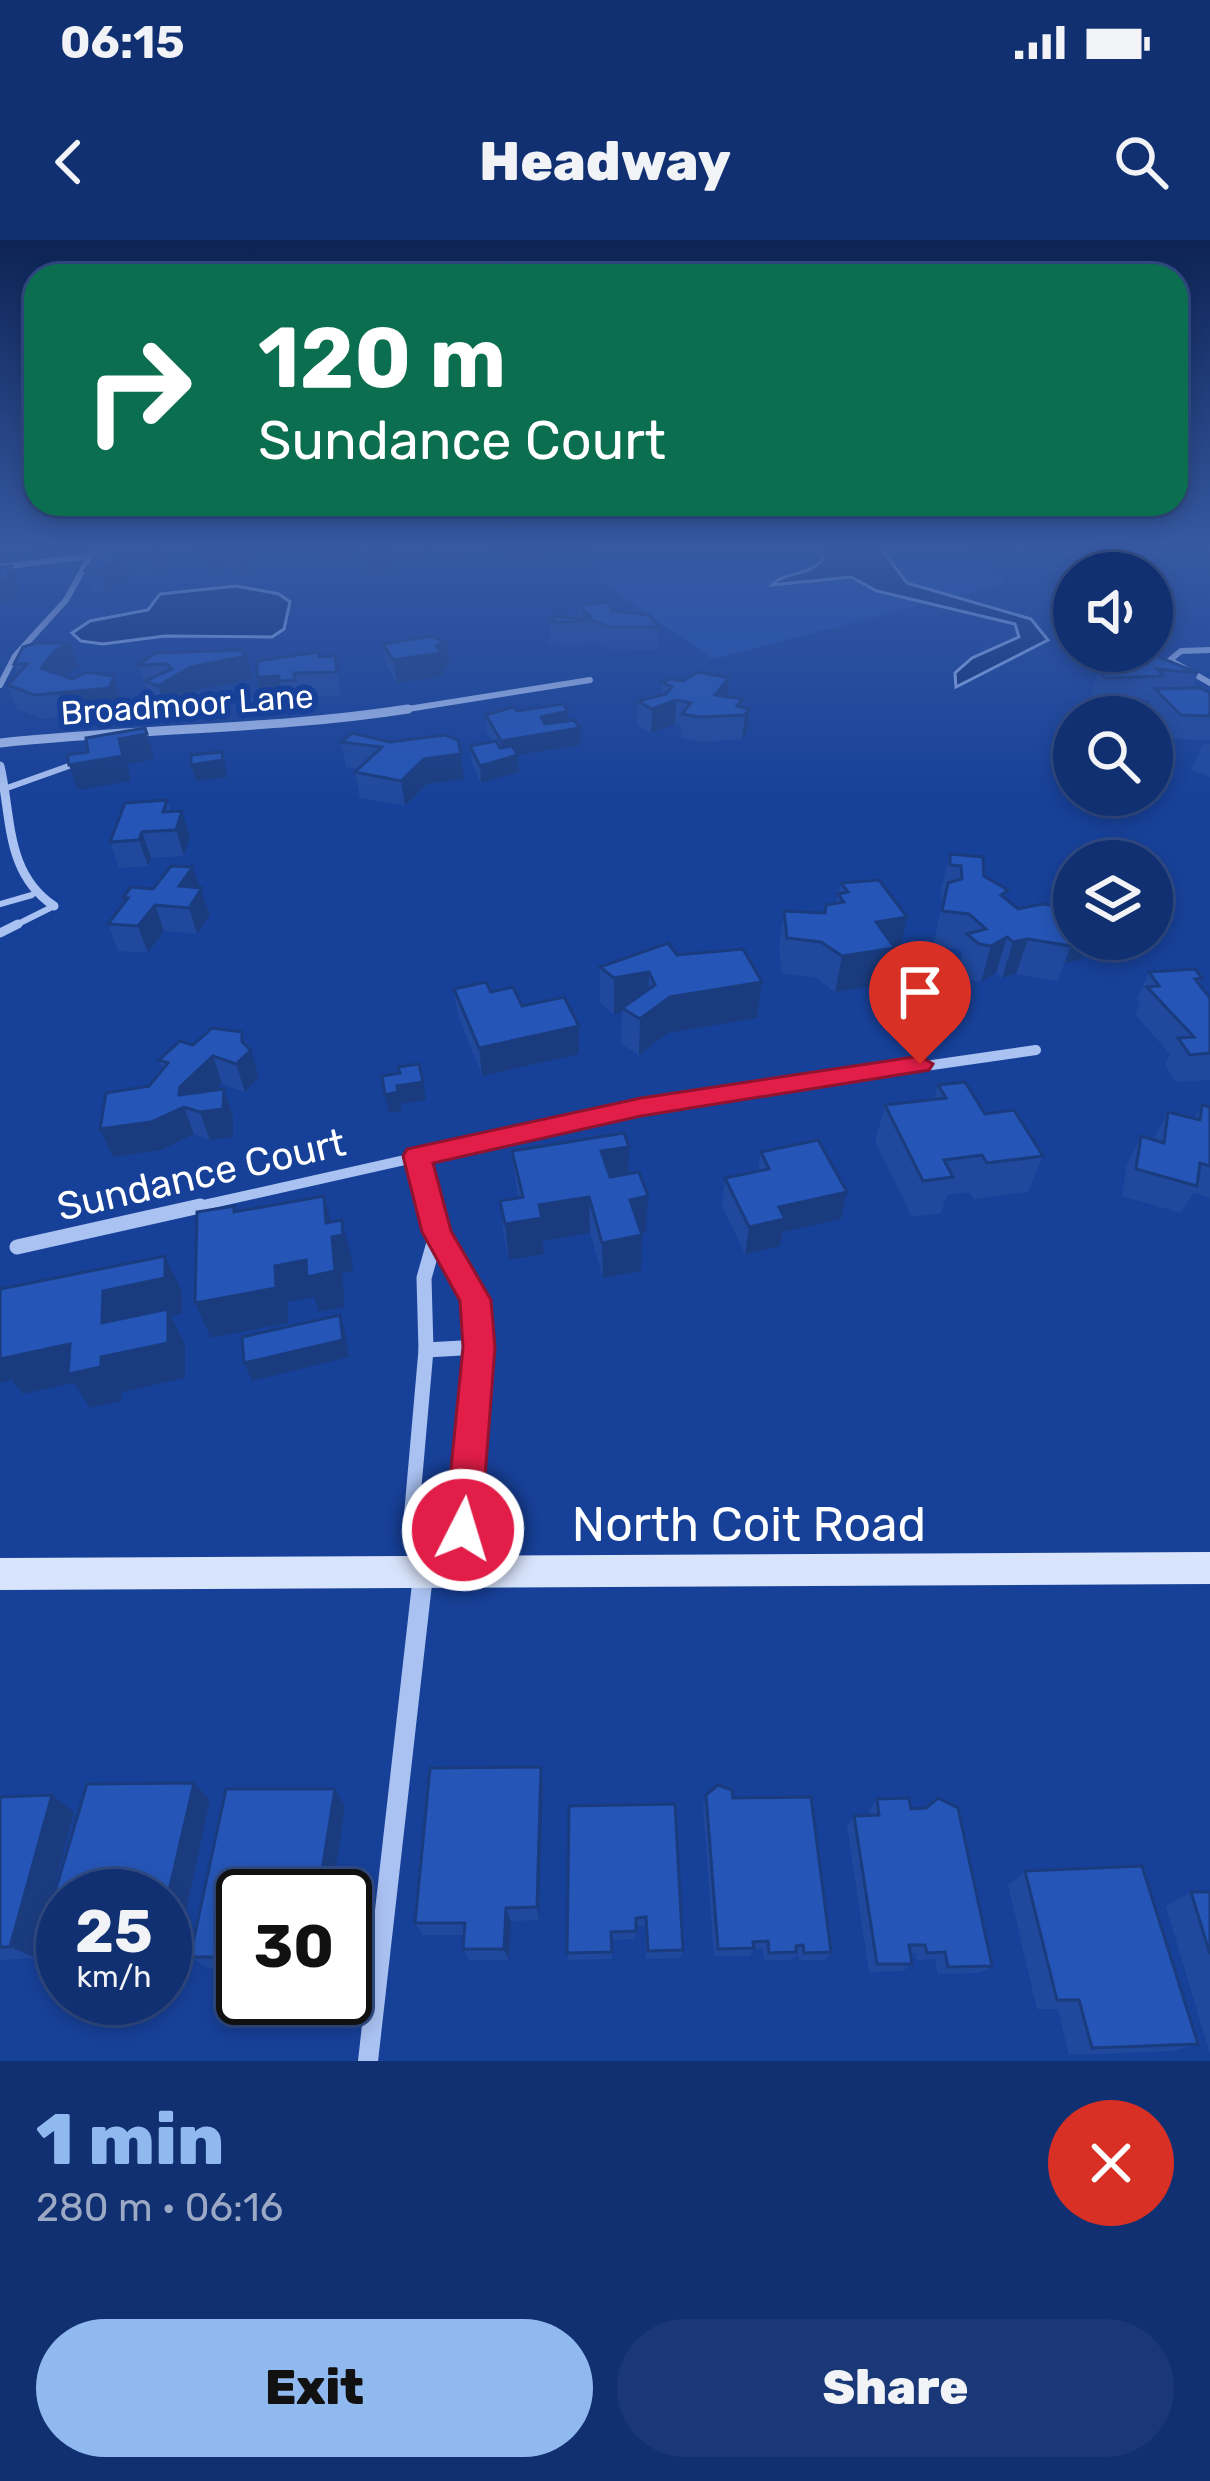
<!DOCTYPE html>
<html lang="en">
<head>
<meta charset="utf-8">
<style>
	:root { --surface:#113072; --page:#1a3877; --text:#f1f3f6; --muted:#9ca9c4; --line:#304b84; --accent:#90b9f0 }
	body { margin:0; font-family:Rubik,sans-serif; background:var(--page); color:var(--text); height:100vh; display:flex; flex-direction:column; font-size:45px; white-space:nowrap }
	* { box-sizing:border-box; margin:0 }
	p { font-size:39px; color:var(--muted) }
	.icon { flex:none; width:66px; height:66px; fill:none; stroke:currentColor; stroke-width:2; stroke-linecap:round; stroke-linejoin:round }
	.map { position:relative; height:1821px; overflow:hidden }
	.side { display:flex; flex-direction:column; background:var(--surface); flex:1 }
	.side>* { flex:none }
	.guide { position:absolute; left:24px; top:24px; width:1164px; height:252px; border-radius:36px; box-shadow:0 6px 18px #0003,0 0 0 3px var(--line); background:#0b6e4f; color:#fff; overflow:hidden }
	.fabs { position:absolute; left:1053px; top:312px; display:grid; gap:24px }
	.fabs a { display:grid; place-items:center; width:120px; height:120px; border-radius:50%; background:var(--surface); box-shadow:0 6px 18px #0003,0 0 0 3px var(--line); font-size:60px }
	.speed { position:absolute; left:36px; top:1629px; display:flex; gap:24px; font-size:60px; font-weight:700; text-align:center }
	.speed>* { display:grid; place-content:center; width:156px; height:156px; border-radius:50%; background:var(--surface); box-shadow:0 6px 18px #0003,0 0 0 3px var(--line); line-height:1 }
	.speed small { font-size:30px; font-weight:400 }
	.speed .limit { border:6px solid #111; border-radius:18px; background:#fff; color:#111 }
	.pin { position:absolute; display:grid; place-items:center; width:102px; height:102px; color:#fff; margin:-123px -51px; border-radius:50% 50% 50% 0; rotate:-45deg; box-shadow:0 0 12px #0007 }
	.pin .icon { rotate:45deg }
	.me { position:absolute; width:132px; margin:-66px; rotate:5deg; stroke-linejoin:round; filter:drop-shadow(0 0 9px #0008) }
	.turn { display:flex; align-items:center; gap:42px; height:252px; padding:0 36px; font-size:54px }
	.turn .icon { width:156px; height:156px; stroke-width:2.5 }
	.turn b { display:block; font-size:84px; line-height:102px }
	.round { display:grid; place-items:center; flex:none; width:126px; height:126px; border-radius:63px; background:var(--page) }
	.summary { display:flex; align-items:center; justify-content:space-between; height:204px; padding:0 36px }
	h1 { font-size:72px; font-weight:800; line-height:90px; color:var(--accent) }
	.primary-button { display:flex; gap:24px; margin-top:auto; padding:24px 36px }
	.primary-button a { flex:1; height:138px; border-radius:72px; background:var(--accent); color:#111; font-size:48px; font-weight:800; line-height:138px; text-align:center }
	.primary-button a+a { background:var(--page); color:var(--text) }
	.status { display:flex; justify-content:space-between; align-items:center; height:84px; padding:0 60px; background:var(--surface); direction:ltr }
	.status svg { height:33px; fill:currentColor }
	header { display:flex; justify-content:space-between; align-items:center; height:156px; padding:0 36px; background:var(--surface); font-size:54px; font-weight:800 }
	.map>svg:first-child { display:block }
	.green { fill:#1f50b1 }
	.water { fill:#0f2f75; stroke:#9cbbf4; stroke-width:3 }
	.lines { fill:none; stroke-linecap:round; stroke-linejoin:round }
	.lane-far1 { stroke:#aac2f2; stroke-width:6 }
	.lane { stroke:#aac2f2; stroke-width:9 }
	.street-far4 { stroke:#aac2f2; stroke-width:6 }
	.street-far3 { stroke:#aac2f2; stroke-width:9 }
	.street-far2 { stroke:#aac2f2; stroke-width:10 }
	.street-far1 { stroke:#aac2f2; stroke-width:15 }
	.street { stroke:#aac2f2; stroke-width:20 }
	.secondary { fill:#d8e4fc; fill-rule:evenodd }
	.wall { fill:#20499d }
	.shaded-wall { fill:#1a3c7f }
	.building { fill:#2555b6; stroke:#1a3c7f; stroke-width:3 }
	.route { fill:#e11d48; stroke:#92132f; stroke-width:3 }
	.labels { text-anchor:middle; stroke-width:12; stroke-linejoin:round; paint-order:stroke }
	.far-street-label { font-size:33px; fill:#fff; stroke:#174098 }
	.street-label { font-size:39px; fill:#fff; stroke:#174098 }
	.near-street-label { font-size:48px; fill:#fff; stroke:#174098 }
</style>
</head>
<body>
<div class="status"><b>06:15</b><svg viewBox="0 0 49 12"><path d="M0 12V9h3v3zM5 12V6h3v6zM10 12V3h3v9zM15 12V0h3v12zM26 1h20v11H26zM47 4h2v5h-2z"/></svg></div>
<header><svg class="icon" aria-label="back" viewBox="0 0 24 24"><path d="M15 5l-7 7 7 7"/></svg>Headway<svg class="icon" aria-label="search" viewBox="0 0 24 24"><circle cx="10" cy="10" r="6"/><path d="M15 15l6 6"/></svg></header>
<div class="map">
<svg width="1210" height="1821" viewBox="0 0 1210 1821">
	<rect width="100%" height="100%" fill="#174098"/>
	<polygon class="green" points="597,306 961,306 1007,343 713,419 598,339"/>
	<g class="water">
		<path d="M801 306H879L907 343 1031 379 1048 400 956 447 955 433 972 418 1019 397 1015 384 877 351 851 337 772 345C783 332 806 337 823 320L821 312Z"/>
		<polygon points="236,346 279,354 290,362 284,389 272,397 165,396 103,404 81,401 72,393 90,381 148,370 160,354"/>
	</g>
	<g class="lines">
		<g class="lane-far1">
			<polyline points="7,548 80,522"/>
			<polyline points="0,664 32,655"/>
			<polyline points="12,687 54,666"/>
		</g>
		<polyline class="lane" points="0,693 18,684"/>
		<g class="street-far4">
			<polyline points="147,310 206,306"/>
			<polyline points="0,327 115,313"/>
			<polyline points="1210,410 1181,411 1170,420 1210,443"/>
			<polyline points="0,445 15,416 66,360 96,306"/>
			<polyline points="389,472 590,440"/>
		</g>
		<g class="street-far3">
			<path d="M0 503C136 488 273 490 408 469"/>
			<path d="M0 526C12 578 5 633 54 666"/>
		</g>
		<g class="street-far2">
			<polyline points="417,916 431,969"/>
			<polyline points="186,969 641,867 1036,810"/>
		</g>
		<g class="street-far1">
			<polyline points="430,966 437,992"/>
			<polygon points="437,992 476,1060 479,1107 463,1290 423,1333 410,1292 426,1110 424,1038"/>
			<polyline points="17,1007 200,966"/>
			<polyline points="426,1110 479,1107"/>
			<polyline points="422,1338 423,1333"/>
		</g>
		<polyline class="street" points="368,1821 423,1335"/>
		<polygon class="secondary" points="1210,1312 1210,1344 0,1350 0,1318"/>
	</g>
	<g class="wall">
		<polygon points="0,306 29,306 25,314 0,316"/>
		<polygon points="143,306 165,325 157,335 130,335 107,351 92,351 85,330"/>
		<polygon points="201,306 246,306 253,331 240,332 236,326 209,330 204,321"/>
		<polygon points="348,306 348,324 322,326 320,312"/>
		<polygon points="364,306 422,306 422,317 396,318 394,330 366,334"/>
		<polygon points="435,306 487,306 485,313 469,313 468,318 437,318"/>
		<polygon points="1152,360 1178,370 1170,392 1152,389"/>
		<polygon points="578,365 613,371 658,387 657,410 610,409 585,400 585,405 550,404 550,382 578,379"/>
		<polygon points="1074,394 1074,411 1144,411 1142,416 1198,433 1192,448 1210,453 1210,500 1171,499 1146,473 1151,460 1097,461 1091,454 1099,430 1095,430 1091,419 1075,418 1071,405"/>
		<polygon points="383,404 447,404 450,426 443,428 444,436 397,443 386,426"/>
		<polygon points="247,416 252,439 197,450 165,469 152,465 138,425"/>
		<polygon points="335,416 341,456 299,457 299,463 284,464 283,459 262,461 257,437 320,417"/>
		<polygon points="14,424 78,426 62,435 121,459 117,472 43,479 17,469 8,445 18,435"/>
		<polygon points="729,438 728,457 743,459 742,467 749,469 747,493 742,499 698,502 680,498 681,485 675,484 651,493 637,485 638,461 662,455 662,442"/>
		<polygon points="517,471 569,481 580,488 581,505 518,515 519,532 481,543 472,523 470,506 493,502 487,492 486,475"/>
		<polygon points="341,502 390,502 464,539 427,544 405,566 360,558 355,532 359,529 346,527"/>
		<polygon points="1210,504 1210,537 1192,530 1202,505"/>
		<polygon points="167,560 171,572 182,571 190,597 184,616 151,618 148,626 119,628 110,602"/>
		<polygon points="950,614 984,636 1018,669 1074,667 1080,720 1064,724 1058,741 1016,734 1002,738 996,733 981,742 968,740 957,730 962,713 959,709 933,706 943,660 941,659 941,648"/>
		<polygon points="193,627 210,675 197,694 164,691 148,713 118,711 108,684 125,663 123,658 153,649"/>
		<polygon points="841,643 907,677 899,713 894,713 887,744 835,752 815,737 782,734 779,706 784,671 824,673 836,663"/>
		<polygon points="677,715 762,742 757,778 668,793 639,815 621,804 622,772 614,774 600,763 600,727"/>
		<polygon points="1149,732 1202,738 1199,744 1210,758 1210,840 1176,842 1165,825 1170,814 1135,774 1140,763 1137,759"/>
		<polygon points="454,749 491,752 522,766 579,814 482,836 458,776"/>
		<polygon points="242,792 259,837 245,852 222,844 215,851 224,849 233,877 233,897 210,900 194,894 162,910 113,917 100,889 149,846 163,829 159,820 193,805"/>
		<polygon points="938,845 985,874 1043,916 1028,952 974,959 969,952 947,955 941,973 912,977 875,902 885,865 934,859"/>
		<polygon points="1202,865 1210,867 1210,958 1193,953 1181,973 1122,956 1127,924 1141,896 1153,900 1168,872 1194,879"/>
		<polygon points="629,907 628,934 646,992 641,993 641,1031 603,1038 590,993 543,1001 544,1014 509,1020 504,997 500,961 518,958 512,911"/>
		<polygon points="761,912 841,979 783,992 780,1006 745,1014 722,966 725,938 758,931"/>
		<polygon points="541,1527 543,1544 539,1680 511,1681 509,1720 469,1720 463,1709 464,1695 423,1695 415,1683"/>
		<polygon points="194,1543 210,1560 175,1723 165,1723 165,1656 63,1656 63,1691 46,1682 87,1544"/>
		<polygon points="226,1549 335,1549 345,1566 332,1656 243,1656 243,1728 208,1728 190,1717"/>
		<polygon points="52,1555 74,1572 36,1718 0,1720 0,1557"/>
		<polygon points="706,1555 733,1558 831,1712 825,1720 799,1720 798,1713 791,1720 764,1720 763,1709 753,1710 750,1716 714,1716 703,1566"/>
		<polygon points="877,1559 911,1569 992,1726 980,1733 938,1734 935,1719 917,1720 916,1713 910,1713 912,1724 903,1731 869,1732 847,1586 854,1576 870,1575 869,1570"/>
		<polygon points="569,1566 683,1710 680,1718 646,1719 645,1686 636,1686 635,1699 611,1700 612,1719 568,1720"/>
		<polygon points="1025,1631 1198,1804 1171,1811 1069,1815 1058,1769 1037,1769 1008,1645"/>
		<polygon points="1191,1652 1210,1652 1210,1814 1166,1666"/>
	</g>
	<g class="shaded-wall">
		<polygon points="158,306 165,325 157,335 151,314"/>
		<polygon points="232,306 236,326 209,330 204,309"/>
		<polygon points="394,306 394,330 366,334 363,313"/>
		<polygon points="505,306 544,306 544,314 506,321"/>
		<polygon points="248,310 253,331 240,332 236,312"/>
		<polygon points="124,314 130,335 107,351 101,330"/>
		<polygon points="12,326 20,347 15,360 0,363 0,340"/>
		<polygon points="70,403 78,426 63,434 49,451 41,428 55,411"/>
		<polygon points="447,404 450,426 443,428 444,436 397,443 393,420 436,405"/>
		<polygon points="247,416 252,439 197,450 165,469 158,446 191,427"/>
		<polygon points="114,436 121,459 117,472 67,477 58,453"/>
		<polygon points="279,436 283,459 262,461 257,437"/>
		<polygon points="729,438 728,461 715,455"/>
		<polygon points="676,460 675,484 651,493 652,469"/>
		<polygon points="749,469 747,493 742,499 745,475"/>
		<polygon points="568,471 569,488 542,494 541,477"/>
		<polygon points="580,488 581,505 518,515 519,532 481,543 480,526 502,518 501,501"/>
		<polygon points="147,494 154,519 127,524 131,541 78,550 69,525 119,499"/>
		<polygon points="222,512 228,537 196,541 191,525"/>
		<polygon points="461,514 464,539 427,544 405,566 401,541 424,519"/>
		<polygon points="182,571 190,597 184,616 176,590"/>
		<polygon points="142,592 151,618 148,626 139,600"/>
		<polygon points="193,627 210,675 197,694 189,668 179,646"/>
		<polygon points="155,665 164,691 148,713 138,686"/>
		<polygon points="907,677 899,713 894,713 887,744 835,752 842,716 876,682"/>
		<polygon points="1074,690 1074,699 1088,699 1080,720 1064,724 1071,706 1069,691"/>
		<polygon points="1007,697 996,733 981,742 991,706"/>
		<polygon points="1028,699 1016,734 1002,738 1013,702"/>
		<polygon points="649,732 648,768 622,768 622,772 614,774 614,738"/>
		<polygon points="762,742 757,778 668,793 639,815 640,779 670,757"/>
		<polygon points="579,786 579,814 482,836 479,808"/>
		<polygon points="242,792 248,812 251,810 259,837 245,852 236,824 242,802"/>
		<polygon points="213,816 222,844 195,871 184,867 194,894 162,910 113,917 100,889 179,855 180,847"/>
		<polygon points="423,842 426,860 400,864 397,846"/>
		<polygon points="224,849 233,877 233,897 210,900 200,872"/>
		<polygon points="398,852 402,871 389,873 385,855"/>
		<polygon points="629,907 628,943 602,948 601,911"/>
		<polygon points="847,952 841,979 783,992 780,1006 745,1014 749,987 779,967"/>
		<polygon points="324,956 334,992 342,980 351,1016 353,1031 342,1033 345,1067 319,1072 314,1057 288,1062 288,1083 211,1098 195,1063 275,1026 306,1020 326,983"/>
		<polygon points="648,956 646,992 629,996 630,960"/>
		<polygon points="589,957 590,993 543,1001 544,1014 509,1020 505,984 539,965"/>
		<polygon points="642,995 641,1031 603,1038 602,1003"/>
		<polygon points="165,1016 182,1051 182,1074 171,1076 185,1104 185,1138 122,1152 121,1161 90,1168 74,1143 23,1154 12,1140 0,1143 0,1103 102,1083 103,1051"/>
		<polygon points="340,1075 345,1092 349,1117 252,1141 244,1123"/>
		<polygon points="541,1527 543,1544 539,1680 537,1667"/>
		<polygon points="194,1543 210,1560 175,1723 165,1717 165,1668"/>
		<polygon points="335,1549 345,1566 332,1656 318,1656"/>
		<polygon points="52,1555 74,1572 36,1718 10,1707"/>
		<polygon points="506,1668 511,1681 509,1720 504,1709"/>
	</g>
	<g class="building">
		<polygon points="143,306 158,306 151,314 124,314 101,330 85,330 104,309"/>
		<polygon points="232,306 246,306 248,310 236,312"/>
		<polygon points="320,306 346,306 346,310 320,312"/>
		<polygon points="364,306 392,306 392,309 363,313"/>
		<polygon points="12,326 7,339 0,340 0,327"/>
		<polygon points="1152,360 1160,360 1178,370 1157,367 1152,372"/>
		<polygon points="608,362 613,371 649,375 658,387 610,387 582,377 590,376 578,365"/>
		<polygon points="557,376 584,380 584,382 550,382"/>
		<polygon points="432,396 447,404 436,405 441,413 393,420 383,404"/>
		<polygon points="36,403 70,403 55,411 41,428 72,439 87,432 114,436 110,448 34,455 8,445 27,424 14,424 23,407"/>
		<polygon points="240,410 247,416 191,427 158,446 145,441 172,429 167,424 138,425 155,413"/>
		<polygon points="319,412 319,417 335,416 337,432 294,433 295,440 279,441 279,436 257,437 257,421"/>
		<polygon points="1154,415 1198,433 1157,429 1164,436 1105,438 1098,430 1116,430 1104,417"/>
		<polygon points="698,432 729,438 715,455 743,459 737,466 749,469 745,475 700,477 682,474 691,463 676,460 652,469 638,461 666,454 672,447 662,442 670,439 683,441"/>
		<polygon points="1200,448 1210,453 1210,476 1181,475 1155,449"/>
		<polygon points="563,464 568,471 541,477 545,484 574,480 580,488 501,501 486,475 513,467 517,471"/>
		<polygon points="145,488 147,494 119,499 123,516 69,525 67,515 88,512 86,498"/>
		<polygon points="352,493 390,502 445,495 458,500 461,514 424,519 401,541 355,532 382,507 341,502"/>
		<polygon points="496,501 500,508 512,506 518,515 480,526 470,506"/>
		<polygon points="222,512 223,520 191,525 191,515"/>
		<polygon points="167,560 163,572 182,571 176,590 142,592 139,600 110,602 125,563"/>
		<polygon points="950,614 983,617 984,636 1008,650 1001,655 1018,669 1042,664 1074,667 1074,690 1069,691 1071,706 1028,699 1013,702 1007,697 991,706 979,704 967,694 986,689 969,674 942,671 948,643 962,639 961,626 950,625"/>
		<polygon points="171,626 193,627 179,646 202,648 189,668 155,665 138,686 108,684 128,658 123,658 131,647 153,649"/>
		<polygon points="879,640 907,677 876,682 895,708 842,716 821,702 787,698 784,671 825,673 826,665 844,662 838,654 848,652 841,643"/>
		<polygon points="668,703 677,715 743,709 762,742 670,757 640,779 622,768 655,745 649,732 614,738 600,727"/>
		<polygon points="1195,729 1202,738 1195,739 1210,758 1210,813 1190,815 1178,798 1194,797 1147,747 1159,746 1149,732"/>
		<polygon points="486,742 491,752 513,747 522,766 564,757 579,786 479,808 454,749"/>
		<polygon points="212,788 242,792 242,802 251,810 236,824 213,816 180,847 179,855 224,849 223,869 200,872 184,867 151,882 100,889 106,853 149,846 168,823 159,820 180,801 193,805"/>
		<polygon points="419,824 423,842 397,846 398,852 385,855 382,836 400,833 398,827"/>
		<polygon points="965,842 985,874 1014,870 1043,916 987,923 982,915 944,920 953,937 923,941 885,865 946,858 938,845"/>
		<polygon points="1202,865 1210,867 1210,926 1200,923 1197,946 1136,929 1141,896 1164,903 1168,872 1200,880"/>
		<polygon points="624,893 629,907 601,911 610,937 639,932 648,956 630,960 642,995 602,1003 589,957 539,965 542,978 505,984 500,961 523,957 512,911"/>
		<polygon points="818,900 847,952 779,967 785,979 749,987 725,938 769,929 761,912"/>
		<polygon points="324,956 326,983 342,980 343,995 332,997 335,1031 307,1037 306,1020 275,1026 276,1048 195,1063 197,972 234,966 234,972"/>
		<polygon points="165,1016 165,1038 103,1051 102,1083 168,1069 168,1103 101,1117 101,1127 68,1134 70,1104 0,1119 0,1049"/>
		<polygon points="340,1075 343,1100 244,1123 242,1097"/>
		<polygon points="541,1527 537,1667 506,1668 504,1709 463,1709 465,1683 415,1683 430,1528"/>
		<polygon points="194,1543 165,1668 165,1656 63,1656 63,1682 46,1682 87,1544"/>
		<polygon points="718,1545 732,1550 733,1558 811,1557 831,1712 804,1713 803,1705 796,1706 796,1712 769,1713 768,1701 753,1702 754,1708 718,1709 706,1555"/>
		<polygon points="226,1549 335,1549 318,1656 243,1656 243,1717 190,1717"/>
		<polygon points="52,1555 10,1707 0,1707 0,1557"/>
		<polygon points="909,1558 911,1569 926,1568 938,1558 958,1568 992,1726 948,1727 945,1712 927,1713 925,1705 909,1705 912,1724 877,1724 854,1576 879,1575 877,1559"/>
		<polygon points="675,1564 683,1710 648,1711 646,1677 636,1678 636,1691 611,1692 612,1712 567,1713 569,1566"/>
		<polygon points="1142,1626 1198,1804 1092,1808 1079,1760 1057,1760 1025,1631"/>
		<polygon points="1191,1652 1210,1652 1210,1714"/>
	</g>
	<linearGradient id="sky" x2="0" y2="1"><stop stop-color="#0d2354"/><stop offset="0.55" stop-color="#3659a2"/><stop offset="1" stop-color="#3659a2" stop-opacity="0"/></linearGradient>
	<rect width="1210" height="561" fill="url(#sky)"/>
	<polygon class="route" points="920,816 933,824 929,830 641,876 433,923 451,991 491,1060 495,1107 481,1290 476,1302 463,1307 450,1302 445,1290 463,1107 460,1061 422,992 403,916 407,909 641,858"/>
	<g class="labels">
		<g class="far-street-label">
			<text transform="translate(187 464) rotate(-4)" y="12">Broadmoor Lane</text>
		</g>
		<g class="street-label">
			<text transform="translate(201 934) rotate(-13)" y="14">Sundance Court</text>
		</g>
		<g class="near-street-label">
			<text x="749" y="1301">North Coit Road</text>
		</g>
	</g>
</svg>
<div class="fabs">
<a><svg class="icon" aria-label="sound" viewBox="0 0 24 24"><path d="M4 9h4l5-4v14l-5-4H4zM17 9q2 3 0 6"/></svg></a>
<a><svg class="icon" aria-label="search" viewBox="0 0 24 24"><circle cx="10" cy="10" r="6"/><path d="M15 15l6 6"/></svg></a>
<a><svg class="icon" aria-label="layers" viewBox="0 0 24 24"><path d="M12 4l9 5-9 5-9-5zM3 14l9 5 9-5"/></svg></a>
</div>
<div class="speed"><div>25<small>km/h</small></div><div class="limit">30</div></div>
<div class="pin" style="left:920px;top:824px;background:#d93025"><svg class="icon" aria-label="arrive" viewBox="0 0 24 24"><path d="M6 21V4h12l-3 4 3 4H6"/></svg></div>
<svg class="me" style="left:463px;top:1290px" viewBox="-20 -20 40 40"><circle r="17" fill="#e11d48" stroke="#fff" stroke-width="3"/><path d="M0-11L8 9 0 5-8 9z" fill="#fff"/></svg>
<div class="guide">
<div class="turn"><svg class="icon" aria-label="right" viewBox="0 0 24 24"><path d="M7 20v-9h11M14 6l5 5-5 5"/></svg><div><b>120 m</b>Sundance Court</div></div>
</div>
</div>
<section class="side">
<div class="summary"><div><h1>1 min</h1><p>280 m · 06:16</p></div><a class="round" style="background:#d93025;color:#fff"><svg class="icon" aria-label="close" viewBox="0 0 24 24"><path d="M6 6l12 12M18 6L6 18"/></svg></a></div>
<div class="primary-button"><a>Exit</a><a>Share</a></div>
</section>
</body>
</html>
